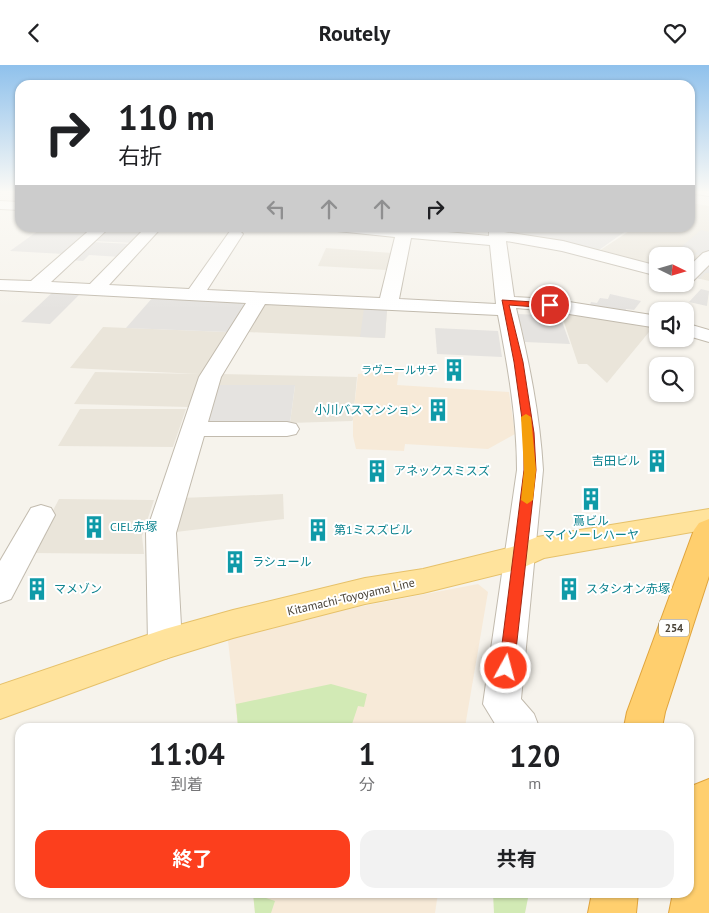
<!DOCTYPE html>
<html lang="ja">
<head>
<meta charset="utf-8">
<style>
	:root { --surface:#fff; --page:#f2f2f2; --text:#202124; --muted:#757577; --accent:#fc3f1d }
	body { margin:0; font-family:"PT Sans","Noto Sans JP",sans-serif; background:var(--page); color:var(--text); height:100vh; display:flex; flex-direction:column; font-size:19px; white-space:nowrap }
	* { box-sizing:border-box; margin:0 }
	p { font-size:16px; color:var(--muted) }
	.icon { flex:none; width:28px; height:28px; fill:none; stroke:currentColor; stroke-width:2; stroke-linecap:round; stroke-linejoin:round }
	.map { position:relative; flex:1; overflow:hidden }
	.details { position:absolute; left:15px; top:658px; width:679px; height:175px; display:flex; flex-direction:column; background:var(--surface); border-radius:15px; box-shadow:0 1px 4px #0004 }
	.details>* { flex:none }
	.banner { position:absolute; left:15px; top:15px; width:680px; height:152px; border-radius:15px; box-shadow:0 1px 4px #0004; background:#fff; color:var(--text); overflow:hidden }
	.needle { width:32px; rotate:95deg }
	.fabs { position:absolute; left:649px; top:182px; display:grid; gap:10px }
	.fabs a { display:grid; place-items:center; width:45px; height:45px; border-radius:10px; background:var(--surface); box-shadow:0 1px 4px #0004; font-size:25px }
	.pin { position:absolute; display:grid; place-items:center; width:42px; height:42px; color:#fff; margin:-21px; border:2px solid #fff; border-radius:50%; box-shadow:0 1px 5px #0007 }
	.me { position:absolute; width:55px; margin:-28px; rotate:7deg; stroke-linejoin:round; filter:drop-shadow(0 0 4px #0008) }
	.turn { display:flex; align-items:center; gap:18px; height:105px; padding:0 20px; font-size:22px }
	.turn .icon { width:65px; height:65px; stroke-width:2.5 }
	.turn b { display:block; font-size:35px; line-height:42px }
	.lanes { display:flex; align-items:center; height:48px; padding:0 20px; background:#0003; justify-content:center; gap:25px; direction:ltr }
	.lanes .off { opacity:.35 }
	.eta { display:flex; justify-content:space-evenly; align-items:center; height:85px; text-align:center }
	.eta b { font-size:30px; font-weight:700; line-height:35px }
	.cta { display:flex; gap:10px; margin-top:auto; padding:10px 20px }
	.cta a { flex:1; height:58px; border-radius:15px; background:var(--accent); color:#fff; font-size:20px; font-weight:700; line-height:58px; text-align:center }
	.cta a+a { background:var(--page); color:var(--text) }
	header { display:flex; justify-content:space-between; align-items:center; height:65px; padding:0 20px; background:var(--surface); font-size:22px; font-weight:700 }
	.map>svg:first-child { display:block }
	.residential { fill:#eae5da }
	.commercial { fill:#f7ead8 }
	.green { fill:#d2eab5 }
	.parking { fill:#e5e3e0 }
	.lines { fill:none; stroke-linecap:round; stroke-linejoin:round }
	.minor-casing { stroke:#c2bbae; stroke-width:2 }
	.major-casing { stroke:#e6c16a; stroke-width:2 }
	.highway-casing { stroke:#e0a43c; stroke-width:2 }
	.minor { fill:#fff; fill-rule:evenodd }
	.major { fill:#ffe39c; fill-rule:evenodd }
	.highway { fill:#ffcf6e; fill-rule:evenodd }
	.route { fill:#fc3f1d; stroke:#a42913 }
	.slow { fill:#f59e0b }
	.labels { text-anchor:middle; stroke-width:4; stroke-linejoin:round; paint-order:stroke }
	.far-culture-label { font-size:11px; fill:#0d838f; stroke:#fff; text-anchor:end }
	.shield { fill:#fff; stroke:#817c74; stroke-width:1 }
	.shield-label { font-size:11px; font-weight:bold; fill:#4b4439 }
	.culture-label { font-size:12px; fill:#0d838f; stroke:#fff; text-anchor:start }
	.street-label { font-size:12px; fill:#4b4439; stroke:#fff }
</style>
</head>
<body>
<header><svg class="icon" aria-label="back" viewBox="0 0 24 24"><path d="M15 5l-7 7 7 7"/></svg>Routely<svg class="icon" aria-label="heart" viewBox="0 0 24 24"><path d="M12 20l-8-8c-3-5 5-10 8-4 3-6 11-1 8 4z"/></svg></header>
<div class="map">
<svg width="709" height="848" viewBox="0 0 709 848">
	<rect width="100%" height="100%" fill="#f6f3ec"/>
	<g class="residential">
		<polygon points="690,138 709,141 709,216 685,210 685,191 658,191 657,202 599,186 634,163 690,162"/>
		<polygon points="326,183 392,188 387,205 318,201"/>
		<polygon points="266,239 387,244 385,273 247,267 259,241"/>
		<polygon points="560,245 650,260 649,267 607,318 587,299 578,299"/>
		<polygon points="103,262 226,267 202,309 188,342 74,339 95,307 199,309 70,303"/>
		<polygon points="220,309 357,312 353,355 352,356 290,358 295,321 218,320"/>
		<polygon points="80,344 186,344 173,382 58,381"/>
		<polygon points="283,429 284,454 176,467 181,433"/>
		<polygon points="59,434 154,435 142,471 144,489 31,488"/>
	</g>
	<g class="commercial">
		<polygon points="399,305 397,320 509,327 515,369 488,384 405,379 404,386 356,384 353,371 353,352 358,309"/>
		<polygon points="478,519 488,527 465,662 238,662 227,567"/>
		<polygon points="253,828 438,828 435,848 255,848"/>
	</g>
	<g class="green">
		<polygon points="331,619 367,629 364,642 358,641 351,662 238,662 236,639"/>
		<polygon points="253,828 260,828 260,831 275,836 271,848 255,848"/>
		<polygon points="493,828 529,828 525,848 494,848"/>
	</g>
	<g class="parking">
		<polygon points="42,163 96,163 64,189 10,186"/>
		<polygon points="108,163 150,163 135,178 93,176"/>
		<polygon points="509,163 630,163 596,187 516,171"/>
		<polygon points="701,165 709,167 709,208 705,208 700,214 685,210 701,191 694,189 698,186 681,182"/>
		<polygon points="91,177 133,179 121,192 89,190 83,196 70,195"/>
		<polygon points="701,224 709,226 707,241 689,237"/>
		<polygon points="55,225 82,227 50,259 21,257"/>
		<polygon points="610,229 641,236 634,245 626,244 625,248 589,243 591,237 597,238 600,233 608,234"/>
		<polygon points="154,231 239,236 246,241 228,267 126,263"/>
		<polygon points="364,243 387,244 385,273 360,272"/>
		<polygon points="518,249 560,251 570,279 525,277"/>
		<polygon points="435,263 498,266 502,292 437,289"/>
		<polygon points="217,320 295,320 290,358 204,361"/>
	</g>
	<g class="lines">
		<defs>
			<g id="minor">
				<polygon points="693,126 709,126 709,131 695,129"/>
				<polygon points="0,136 20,137 20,145 0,144"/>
				<path d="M93 162H110L51 217 90 219 146 162H162L109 220 189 224 230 166H240L243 169 207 225 380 233 395 172 337 166 330 162H395L489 171V162H504V167L563 176 658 201V211L562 186 506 176 514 232 550 234 658 251V263L550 246 516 243C529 297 540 350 543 405L521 634 534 649 539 662H497L483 639 517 405C517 353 508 302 498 250L265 239 221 312 208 357H287L296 359 299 364 296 369 287 371H204L176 468 182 579 177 589 165 594 153 589 148 579 146 468 199 312 246 238 0 225V215L31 216ZM411 173 490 180 496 239 399 234Z"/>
				<polygon points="709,186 709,200 692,217 685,218 685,205 703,188"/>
				<polygon points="685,258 709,265 709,277 685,270"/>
				<polygon points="41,440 51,443 55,450 11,534 0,538 0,496 31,443"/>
			</g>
			<polygon id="major" points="709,444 709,464 544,493 520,504 423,528 365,539 233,573 168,593 0,654 0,620 165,564 233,545 365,513 423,504 512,482 537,472"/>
			<g id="highway">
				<polygon points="709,454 709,511 665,647 662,662 624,662 627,647 694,465 699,458"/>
				<polygon points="709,714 709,848 669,848 673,828 689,828 689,733 694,720"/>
				<polygon points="592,828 638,828 636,848 588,848"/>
			</g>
		</defs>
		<use href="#minor" class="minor-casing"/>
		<use href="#major" class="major-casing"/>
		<use href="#highway" class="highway-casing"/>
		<use href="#minor" class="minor"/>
		<use href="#major" class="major"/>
		<use href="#highway" class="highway"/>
	</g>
	<linearGradient id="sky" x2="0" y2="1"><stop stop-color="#8fc1ec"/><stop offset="0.52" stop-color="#fbfaf6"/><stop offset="1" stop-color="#fbfaf6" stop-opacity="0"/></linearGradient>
	<rect width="709" height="244" fill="url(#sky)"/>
	<polygon class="route" points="502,235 550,238 554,240 550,243 509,240 523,297 534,368 536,405 514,603 512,607 506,609 501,607 499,603 524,405 524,368 514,297"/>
	<polygon class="slow" points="526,349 531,352 536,405 533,435 527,439 521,435 524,405 521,352"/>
	<defs>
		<symbol id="building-bare" viewBox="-9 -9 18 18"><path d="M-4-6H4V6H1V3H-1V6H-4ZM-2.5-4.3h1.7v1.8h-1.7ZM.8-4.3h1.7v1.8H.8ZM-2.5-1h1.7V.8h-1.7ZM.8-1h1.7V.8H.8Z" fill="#0f9aa8" stroke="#fff" stroke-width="2.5" paint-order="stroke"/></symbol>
	</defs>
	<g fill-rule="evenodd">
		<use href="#building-bare" x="438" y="289" width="32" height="32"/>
		<use href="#building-bare" x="422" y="329" width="32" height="32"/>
		<use href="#building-bare" x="641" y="380" width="32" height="32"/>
		<use href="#building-bare" x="361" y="390" width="32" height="32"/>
		<use href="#building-bare" x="575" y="418" width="32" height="32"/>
		<use href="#building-bare" x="78" y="446" width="32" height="32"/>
		<use href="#building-bare" x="302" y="449" width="32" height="32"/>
		<use href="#building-bare" x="219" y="481" width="32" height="32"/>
		<use href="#building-bare" x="21" y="508" width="32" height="32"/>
		<use href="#building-bare" x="553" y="508" width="32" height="32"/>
	</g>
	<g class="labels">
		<g class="far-culture-label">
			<text x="438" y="309">ラヴニールサチ</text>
		</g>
		<rect class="shield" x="659" y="554.5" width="30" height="17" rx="4"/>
		<g class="shield-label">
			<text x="674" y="567">254</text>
		</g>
		<g class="culture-label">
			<text x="422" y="349" text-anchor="end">小川バスマンション</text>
			<text x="640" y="400" text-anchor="end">吉田ビル</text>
			<text x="394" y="410">アネックスミスズ</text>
			<text x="591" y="460" text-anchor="middle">蔦ビル<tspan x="591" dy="14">マイソーレハーヤ</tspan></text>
			<text x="110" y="466">CIEL赤塚</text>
			<text x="334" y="469">第1ミスズビル</text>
			<text x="252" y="501">ラシュール</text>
			<text x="54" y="528">マメゾン</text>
			<text x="586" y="528">スタシオン赤塚</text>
		</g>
		<g class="street-label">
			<text transform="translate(351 532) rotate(-13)" y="4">Kitamachi-Toyoyama Line</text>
		</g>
	</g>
</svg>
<div class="fabs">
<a><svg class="needle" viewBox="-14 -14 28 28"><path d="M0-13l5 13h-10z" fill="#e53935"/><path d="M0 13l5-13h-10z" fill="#757577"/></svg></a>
<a><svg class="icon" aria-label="sound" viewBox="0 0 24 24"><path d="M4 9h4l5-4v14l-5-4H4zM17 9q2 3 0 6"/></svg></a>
<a><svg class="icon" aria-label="search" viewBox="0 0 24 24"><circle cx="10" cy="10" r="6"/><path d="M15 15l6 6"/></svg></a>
</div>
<div class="pin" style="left:550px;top:240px;background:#d93025"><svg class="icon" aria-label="arrive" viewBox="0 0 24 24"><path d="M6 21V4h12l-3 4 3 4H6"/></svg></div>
<svg class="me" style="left:506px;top:603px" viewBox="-20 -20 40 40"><circle r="17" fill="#fc3f1d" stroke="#fff" stroke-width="3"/><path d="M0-11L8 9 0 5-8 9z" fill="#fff"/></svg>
<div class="banner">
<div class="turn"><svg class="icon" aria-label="right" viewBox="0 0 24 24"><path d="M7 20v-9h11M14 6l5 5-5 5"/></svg><div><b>110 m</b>右折</div></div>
<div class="lanes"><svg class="icon off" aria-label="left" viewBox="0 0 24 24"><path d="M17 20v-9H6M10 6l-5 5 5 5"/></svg><svg class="icon off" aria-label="ahead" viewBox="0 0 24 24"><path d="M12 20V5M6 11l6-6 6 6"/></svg><svg class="icon off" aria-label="ahead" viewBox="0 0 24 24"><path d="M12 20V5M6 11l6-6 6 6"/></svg><svg class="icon" aria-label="right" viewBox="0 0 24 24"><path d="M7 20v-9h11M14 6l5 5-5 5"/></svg></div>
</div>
<section class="details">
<div class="eta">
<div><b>11:04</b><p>到着</p></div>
<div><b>1</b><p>分</p></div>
<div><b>120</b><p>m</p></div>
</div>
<div class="cta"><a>終了</a><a>共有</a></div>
</section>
</div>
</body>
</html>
